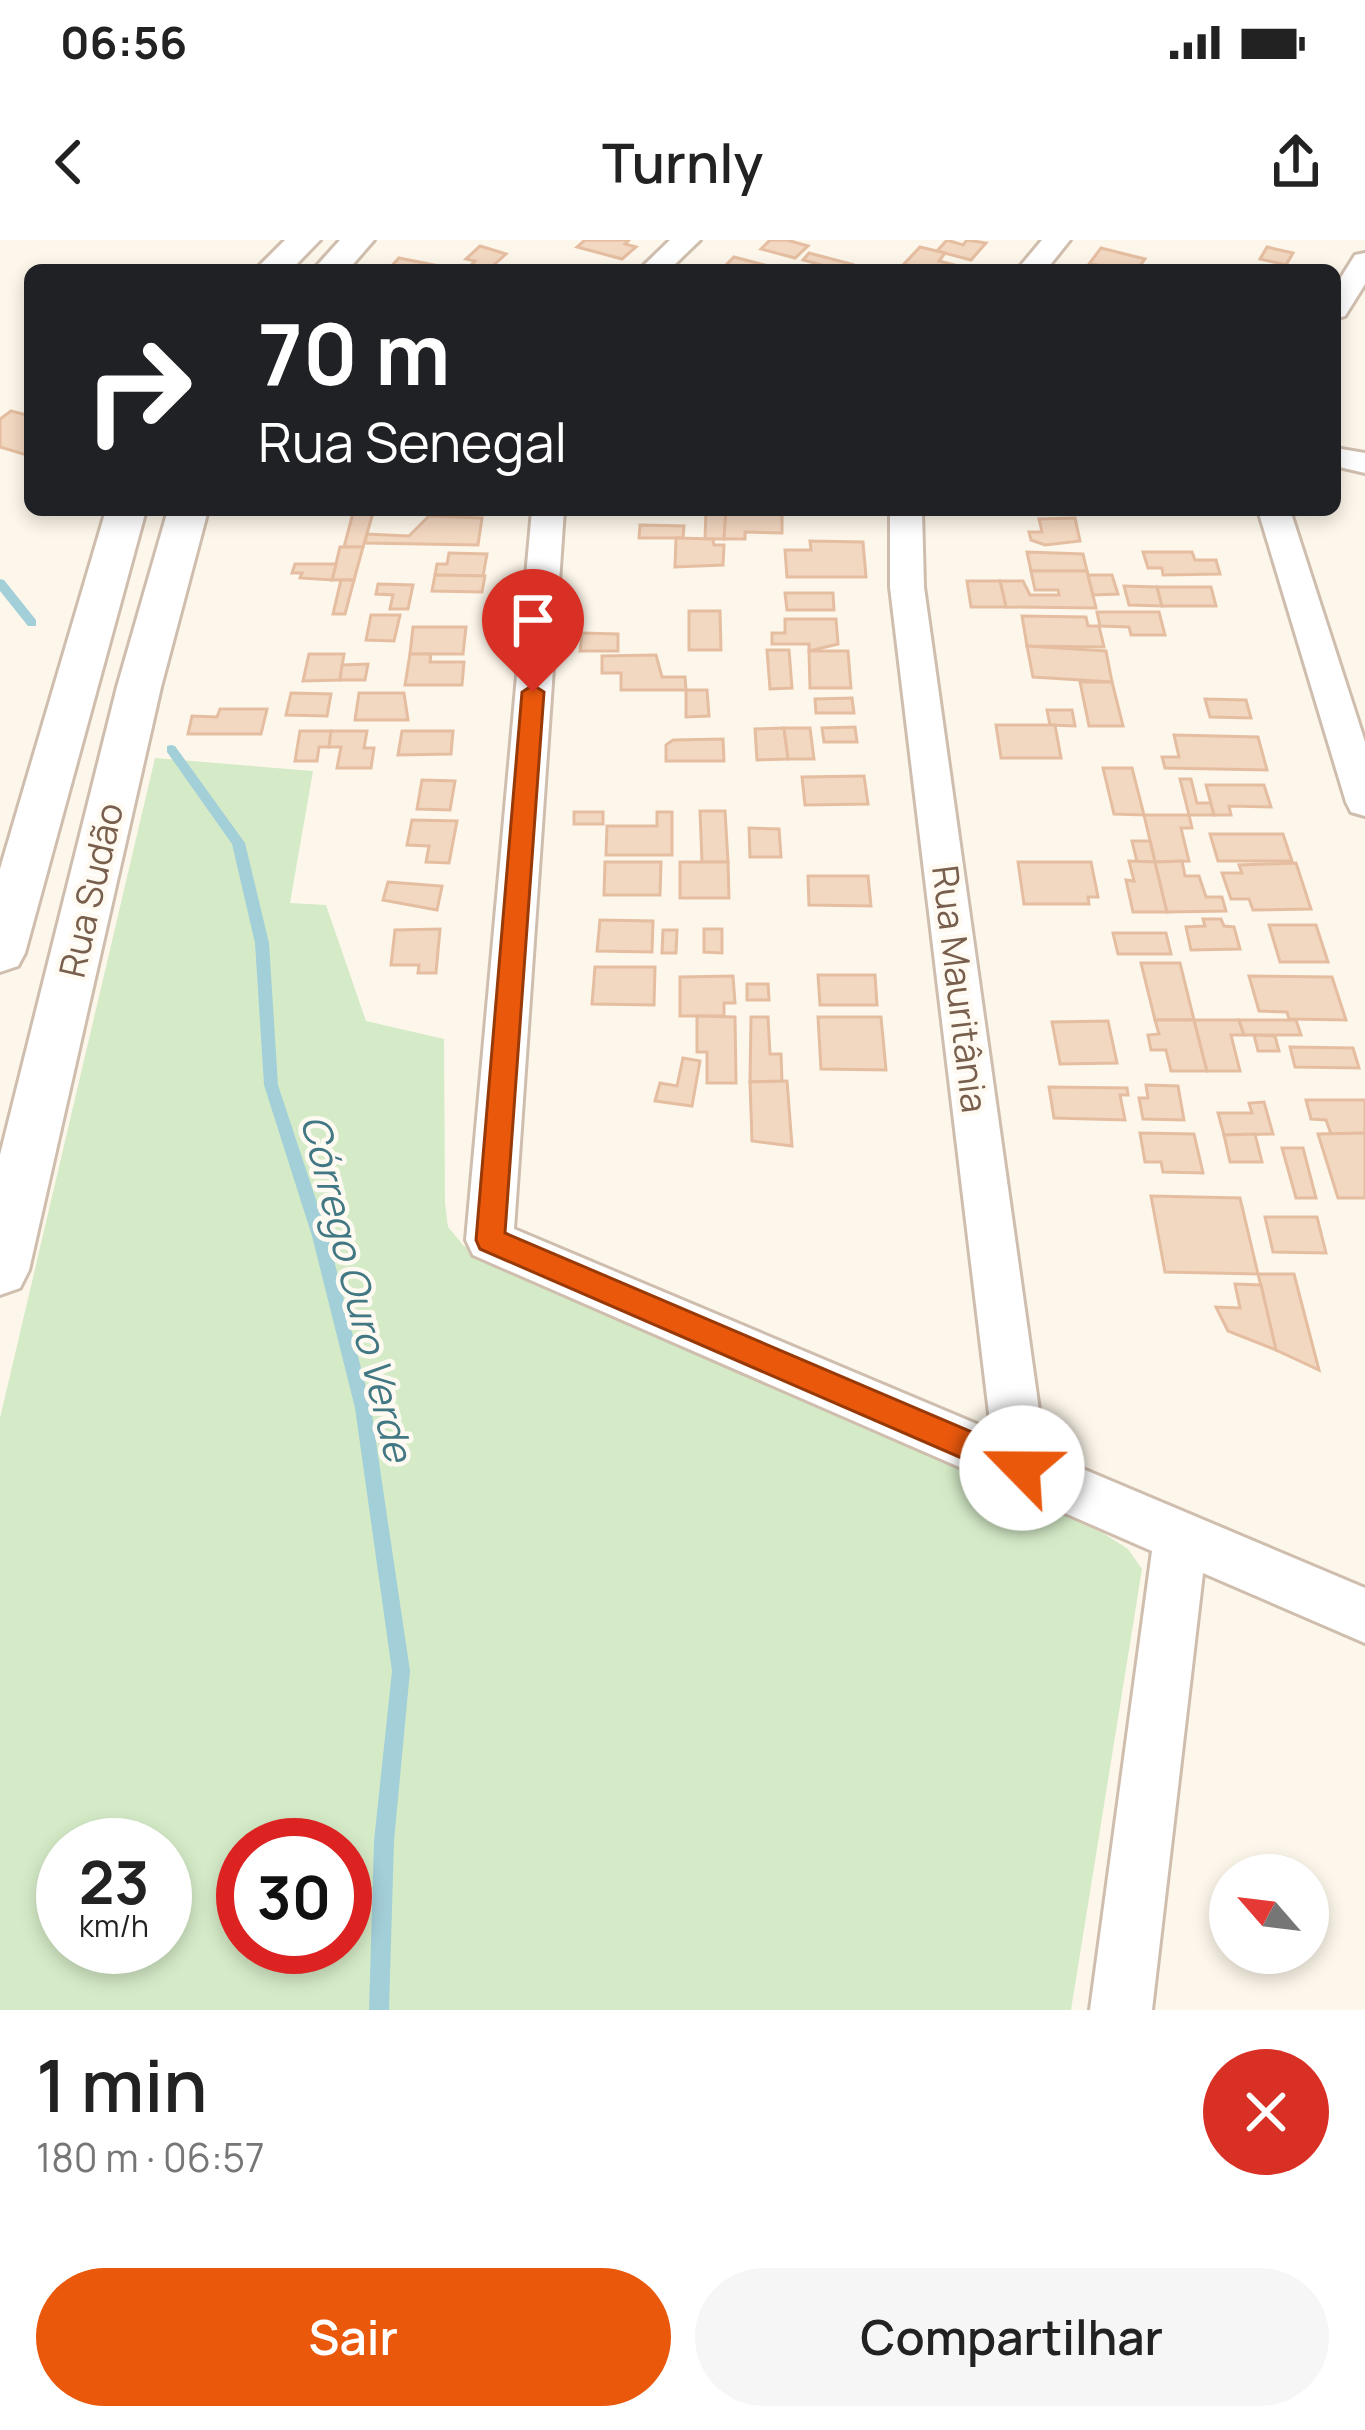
<!DOCTYPE html>
<html lang="pt">
<head>
<meta charset="utf-8">
<style>
	:root { --surface:#fff; --page:#f6f6f6; --text:#222; --muted:#767676; --accent:#ea580c }
	body { margin:0; font-family:Manrope,sans-serif; background:var(--page); color:var(--text); height:100vh; display:flex; flex-direction:column; font-size:45px; white-space:nowrap }
	* { box-sizing:border-box; margin:0 }
	p { font-size:39px; color:var(--muted) }
	.icon { flex:none; width:66px; height:66px; fill:none; stroke:currentColor; stroke-width:2; stroke-linecap:round; stroke-linejoin:round }
	.map { position:relative; height:1770px; overflow:hidden }
	.sheet { display:flex; flex-direction:column; background:var(--surface); flex:1 }
	.sheet>* { flex:none }
	.top-card { position:absolute; left:24px; top:24px; width:1317px; height:252px; border-radius:18px; box-shadow:0 6px 18px #0003; background:#202124; color:#fff; overflow:hidden }
	.needle { width:78px; rotate:298deg }
	.buttons { position:absolute; left:1209px; top:1614px; display:grid; gap:24px }
	.buttons a { display:grid; place-items:center; width:120px; height:120px; border-radius:50%; background:var(--surface); box-shadow:0 6px 18px #0003; font-size:60px }
	.speed { position:absolute; left:36px; top:1578px; display:flex; gap:24px; font-size:60px; font-weight:700; text-align:center }
	.speed>* { display:grid; place-content:center; width:156px; height:156px; border-radius:50%; background:var(--surface); box-shadow:0 6px 18px #0003; line-height:1 }
	.speed small { font-size:30px; font-weight:400 }
	.speed .limit { border:18px solid #d22; background:#fff; color:#111 }
	.pin { position:absolute; display:grid; place-items:center; width:102px; height:102px; color:#fff; margin:-123px -51px; border-radius:50% 50% 50% 0; rotate:-45deg; box-shadow:0 0 12px #0007 }
	.pin .icon { rotate:45deg }
	.me { position:absolute; width:132px; margin:-66px; rotate:293deg; stroke-linejoin:round; filter:drop-shadow(0 0 9px #0008) }
	.turn { display:flex; align-items:center; gap:42px; height:252px; padding:0 36px; font-size:54px }
	.turn .icon { width:156px; height:156px; stroke-width:2.5 }
	.turn b { display:block; font-size:84px; line-height:102px }
	.round { display:grid; place-items:center; flex:none; width:126px; height:126px; border-radius:63px; background:var(--page) }
	.head { display:flex; align-items:center; justify-content:space-between; height:204px; padding:0 36px }
	h1 { font-size:72px; font-weight:600; line-height:90px }
	.button { display:flex; gap:24px; margin-top:auto; padding:24px 36px }
	.button a { flex:1; height:138px; border-radius:72px; background:var(--accent); color:#fff; font-size:48px; font-weight:600; line-height:138px; text-align:center }
	.button a+a { background:var(--page); color:var(--text) }
	.status { display:flex; justify-content:space-between; align-items:center; height:84px; padding:0 60px; background:var(--surface); direction:ltr }
	.status svg { height:33px; fill:currentColor }
	header { display:flex; justify-content:space-between; align-items:center; height:156px; padding:0 36px; background:var(--surface); font-size:54px; font-weight:600 }
	.map>svg:first-child { display:block }
	.green { fill:#d5ebc7; fill-rule:evenodd }
	.lines { fill:none; stroke-linecap:round; stroke-linejoin:round }
	.stream { fill:#a3cfd9; fill-rule:evenodd }
	.building { fill:#f2d7c1; stroke:#e5bea1; stroke-width:3 }
	.minor-casing { stroke:#cfbeae; stroke-width:6 }
	.tertiary-casing { stroke:#cfbeae; stroke-width:6 }
	.minor { fill:#fff; fill-rule:evenodd }
	.tertiary { fill:#fff; fill-rule:evenodd }
	.route { fill:#ea580c; stroke:#983908; stroke-width:3 }
	.labels { text-anchor:middle; stroke-width:9; stroke-linejoin:round; paint-order:stroke }
	.street-label { font-size:36px; fill:#785e4c; stroke:#fffaf1 }
	.water-label { font-size:39px; font-style:italic; fill:#427784; stroke:#fffaf1 }
</style>
</head>
<body>
<div class="status"><b>06:56</b><svg viewBox="0 0 49 12"><path d="M0 12V9h3v3zM5 12V6h3v6zM10 12V3h3v9zM15 12V0h3v12zM26 1h20v11H26zM47 4h2v5h-2z"/></svg></div>
<header><svg class="icon" aria-label="back" viewBox="0 0 24 24"><path d="M15 5l-7 7 7 7"/></svg>Turnly<svg class="icon" aria-label="share" viewBox="0 0 24 24"><path d="M12 15V3M7 8l5-5 5 5M5 13v7h14v-7"/></svg></header>
<div class="map">
<svg width="1365" height="1770" viewBox="0 0 1365 1770">
	<rect width="100%" height="100%" fill="#fdf6ea"/>
	<path class="green" d="M155 518 313 531 290 663 326 665 366 781 444 799 445 963 448 987 464 1006 1103 1293 1128 1309 1142 1329 1071 1770H0V1178ZM63 1605H165V1707H63ZM243 1605H345V1707H243Z"/>
	<g class="lines">
		<g class="stream">
			<polygon points="0,339 4,340 36,380 36,386 28,386 0,351"/>
			<polygon points="171,505 175,506 245,603 269,703 278,845 328,996 371,1168 410,1431 394,1601 389,1770 369,1770 374,1601 392,1431 355,1168 312,996 264,845 255,703 232,604 167,512 167,506"/>
		</g>
	</g>
	<g class="building">
		<polygon points="585,0 629,0 625,4 636,7 622,19 577,7"/>
		<polygon points="770,0 787,0 808,6 795,18 761,9"/>
		<polygon points="947,0 963,5 967,0 986,3 971,20 937,11"/>
		<polygon points="480,6 506,14 488,30 468,28 475,21 466,19"/>
		<polygon points="920,7 945,13 939,21 966,28 926,30 904,24"/>
		<polygon points="1267,7 1293,13 1286,25 1260,19"/>
		<polygon points="1101,8 1145,19 1137,30 1089,24"/>
		<polygon points="809,13 851,24 840,30 803,20"/>
		<polygon points="734,17 780,29 726,25"/>
		<polygon points="399,18 434,25 429,30 388,30"/>
		<polygon points="11,171 30,176 30,216 0,207 0,179"/>
		<polygon points="706,270 726,270 724,299 705,299"/>
		<polygon points="726,270 782,275 782,293 745,292 745,299 724,299"/>
		<polygon points="353,273 373,273 363,307 344,307"/>
		<polygon points="429,276 482,278 478,305 365,303 367,294 409,296"/>
		<polygon points="1075,278 1080,301 1045,305 1031,300 1029,292 1042,292 1039,279"/>
		<polygon points="640,285 684,286 683,298 639,298"/>
		<polygon points="676,298 713,299 714,305 724,305 723,325 675,327"/>
		<polygon points="810,301 863,302 866,337 787,337 785,310 811,310"/>
		<polygon points="340,307 363,307 354,340 332,340"/>
		<polygon points="1027,312 1083,314 1087,331 1031,331"/>
		<polygon points="1143,312 1192,312 1195,320 1216,320 1220,334 1163,335 1162,328 1148,328"/>
		<polygon points="449,313 487,314 483,336 435,335 437,324 447,324"/>
		<polygon points="295,324 336,324 332,340 300,338 302,333 292,333"/>
		<polygon points="1031,331 1087,331 1096,368 1006,367 1000,341 1023,341 1030,355 1059,355 1058,350 1035,350"/>
		<polygon points="435,335 485,336 482,352 432,351"/>
		<polygon points="1088,335 1112,335 1118,354 1093,355"/>
		<polygon points="341,340 354,340 345,374 333,374"/>
		<polygon points="967,341 1000,341 1006,367 971,367"/>
		<polygon points="378,344 413,345 408,369 390,369 393,355 376,354"/>
		<polygon points="1124,346 1157,347 1162,366 1129,365"/>
		<polygon points="1157,347 1211,347 1216,366 1162,366"/>
		<polygon points="785,353 833,353 834,370 787,370"/>
		<polygon points="689,371 720,371 721,410 689,410"/>
		<polygon points="1097,372 1159,372 1165,395 1131,395 1129,387 1100,386"/>
		<polygon points="371,375 400,375 394,401 366,400"/>
		<polygon points="1022,376 1086,377 1088,386 1099,386 1104,407 1027,406"/>
		<polygon points="785,379 836,379 838,404 809,411 809,404 772,404 772,393 785,393"/>
		<polygon points="413,387 466,387 463,414 410,414"/>
		<polygon points="582,393 618,394 618,411 580,411"/>
		<polygon points="1027,406 1106,411 1112,442 1033,437"/>
		<polygon points="767,410 789,410 792,448 770,449"/>
		<polygon points="809,411 848,411 851,448 810,448"/>
		<polygon points="309,414 344,414 340,440 303,441"/>
		<polygon points="410,414 431,414 430,422 464,422 462,445 405,445"/>
		<polygon points="656,415 662,437 685,437 686,450 621,450 621,433 602,433 602,416"/>
		<polygon points="368,424 365,440 340,440 342,425"/>
		<polygon points="1080,442 1112,442 1123,486 1089,486"/>
		<polygon points="686,450 707,450 709,476 686,477"/>
		<polygon points="291,453 331,454 327,476 286,475"/>
		<polygon points="359,453 404,453 408,480 355,480"/>
		<polygon points="852,458 854,473 816,473 815,459"/>
		<polygon points="1205,459 1246,460 1251,478 1210,477"/>
		<polygon points="220,469 267,469 261,494 188,494 192,476 217,477"/>
		<polygon points="1047,470 1072,470 1075,486 1050,485"/>
		<polygon points="996,485 1055,485 1061,518 1001,518"/>
		<polygon points="855,487 857,502 824,502 822,488"/>
		<polygon points="784,488 788,519 757,520 755,489"/>
		<polygon points="784,488 810,488 814,519 788,519"/>
		<polygon points="300,491 331,491 329,507 319,507 317,521 295,521"/>
		<polygon points="331,491 367,491 364,508 374,508 371,528 337,528 341,507 329,507"/>
		<polygon points="402,491 453,491 451,514 398,515"/>
		<polygon points="1174,495 1258,497 1267,530 1165,528 1162,517 1179,517"/>
		<polygon points="723,499 724,521 666,521 666,505 673,500"/>
		<polygon points="1103,528 1132,528 1144,575 1114,574"/>
		<polygon points="864,536 868,564 805,565 802,537"/>
		<polygon points="1180,539 1191,539 1197,563 1211,563 1214,575 1189,575"/>
		<polygon points="422,540 455,541 450,570 417,569"/>
		<polygon points="1206,545 1264,545 1271,567 1229,566 1231,575 1214,575"/>
		<polygon points="700,571 725,571 728,622 702,622"/>
		<rect x="574" y="572" width="29" height="12"/>
		<polygon points="657,572 672,572 672,615 606,615 607,586 657,586"/>
		<polygon points="1144,575 1189,575 1192,588 1181,588 1189,621 1155,622"/>
		<polygon points="412,580 457,581 449,623 426,622 429,606 407,605"/>
		<polygon points="749,588 779,589 781,617 750,617"/>
		<polygon points="1210,594 1283,594 1292,621 1218,621"/>
		<polygon points="1132,601 1150,601 1155,622 1137,622"/>
		<polygon points="1129,621 1155,622 1167,672 1133,672 1126,640 1134,641"/>
		<polygon points="1182,621 1185,636 1199,636 1206,657 1222,657 1226,671 1167,672 1155,622"/>
		<polygon points="605,622 661,622 660,655 604,655"/>
		<polygon points="680,622 728,622 729,658 680,658"/>
		<polygon points="1018,622 1091,622 1098,657 1088,657 1089,664 1024,664"/>
		<polygon points="1296,623 1311,669 1253,670 1249,659 1231,659 1222,633 1242,633 1239,625"/>
		<polygon points="808,636 868,636 871,666 809,665"/>
		<polygon points="388,642 442,646 437,670 383,660"/>
		<polygon points="1203,679 1221,679 1224,686 1234,687 1240,709 1191,710 1186,687 1205,686"/>
		<polygon points="600,680 653,681 652,712 597,711"/>
		<polygon points="1269,685 1316,685 1328,722 1280,722"/>
		<polygon points="440,689 436,733 418,733 419,725 391,725 395,690"/>
		<polygon points="704,689 722,689 722,713 704,712"/>
		<polygon points="663,690 677,690 676,713 662,713"/>
		<polygon points="1113,693 1166,693 1171,714 1118,714"/>
		<polygon points="1141,723 1180,723 1194,780 1155,780"/>
		<polygon points="595,727 655,727 654,765 592,764"/>
		<polygon points="818,735 875,735 877,765 820,765"/>
		<polygon points="733,736 735,763 724,763 724,776 680,776 680,737"/>
		<polygon points="1249,736 1332,737 1346,780 1289,779 1287,772 1259,771"/>
		<polygon points="747,744 768,744 769,760 747,760"/>
		<polygon points="697,776 735,777 736,843 707,843 707,812 697,812"/>
		<polygon points="751,777 768,777 770,814 781,814 782,841 750,842"/>
		<polygon points="818,777 881,777 886,830 821,829"/>
		<polygon points="1155,780 1194,780 1207,831 1171,831 1166,810 1151,810 1148,795 1159,794"/>
		<polygon points="1194,780 1239,780 1244,795 1231,795 1240,831 1207,831"/>
		<polygon points="1239,780 1296,780 1301,795 1244,795"/>
		<polygon points="1108,781 1117,823 1060,824 1052,782"/>
		<polygon points="1254,795 1275,796 1279,811 1258,811"/>
		<polygon points="1290,807 1353,808 1359,828 1295,827"/>
		<polygon points="683,818 700,821 692,866 655,861 660,843 677,846"/>
		<polygon points="787,841 792,906 752,901 750,842"/>
		<polygon points="1146,845 1178,846 1184,880 1143,879 1139,858 1148,858"/>
		<polygon points="1049,847 1127,848 1128,855 1120,855 1125,880 1054,878"/>
		<polygon points="1306,860 1365,860 1365,893 1331,894 1326,880 1311,879"/>
		<polygon points="1264,862 1273,894 1224,895 1218,873 1252,873 1249,863"/>
		<polygon points="1140,893 1194,894 1203,933 1163,932 1161,922 1145,922"/>
		<polygon points="1365,893 1365,958 1338,958 1318,894"/>
		<polygon points="1255,894 1262,922 1230,922 1224,895"/>
		<polygon points="1282,908 1303,908 1316,958 1296,958"/>
		<polygon points="1151,956 1240,958 1258,1034 1165,1032"/>
		<polygon points="1265,977 1317,977 1326,1013 1273,1012"/>
		<polygon points="1258,1034 1294,1034 1319,1130 1276,1110"/>
		<polygon points="1235,1044 1261,1045 1276,1110 1228,1091 1216,1067 1240,1068"/>
	</g>
	<g class="lines">
		<defs>
			<g id="minor">
				<polygon points="670,0 700,0 669,30 639,30"/>
				<polygon points="1042,0 1070,0 1046,30 1017,30"/>
				<polygon points="1365,13 1365,44 1345,76 1335,79 1335,47 1355,15"/>
				<polygon points="1335,208 1365,213 1365,233 1335,226"/>
				<polygon points="532,270 564,270 514,989 991,1190 890,347 890,270 922,270 924,347 1045,1213 1365,1348 1365,1403 1203,1333 1152,1770 1090,1770 1152,1311 473,1015 466,1000"/>
				<polygon points="1258,270 1290,270 1365,502 1365,576 1351,572 1346,562"/>
			</g>
			<g id="tertiary">
				<polygon points="285,0 320,0 291,30 255,30"/>
				<polygon points="340,0 374,0 348,30 313,30"/>
				<polygon points="106,270 146,270 25,713 18,726 0,732 0,629"/>
				<polygon points="168,270 208,270 161,447 29,1030 20,1048 0,1055 0,915 117,447"/>
			</g>
		</defs>
		<use href="#minor" class="minor-casing"/>
		<use href="#tertiary" class="tertiary-casing"/>
		<use href="#minor" class="minor"/>
		<use href="#tertiary" class="tertiary"/>
	</g>
	<polygon class="route" points="533,445 544,452 505,993 1033,1218 1037,1228 1033,1239 1022,1243 1010,1239 480,1009 476,1000 522,452"/>
	<g class="labels">
		<g class="street-label">
			<text transform="translate(91 650) rotate(-77)" y="13">Rua Sudão</text>
			<text transform="translate(960 749) rotate(83)" y="13">Rua Mauritânia</text>
		</g>
		<g class="water-label">
			<text transform="translate(357 1048) rotate(76)" y="14">Córrego Ouro Verde</text>
		</g>
	</g>
</svg>
<div class="buttons">
<a><svg class="needle" viewBox="-14 -14 28 28"><path d="M0-13l5 13h-10z" fill="#e53935"/><path d="M0 13l5-13h-10z" fill="#767676"/></svg></a>
</div>
<div class="speed"><div>23<small>km/h</small></div><div class="limit">30</div></div>
<div class="pin" style="left:533px;top:452px;background:#d93025"><svg class="icon" aria-label="arrive" viewBox="0 0 24 24"><path d="M6 21V4h12l-3 4 3 4H6"/></svg></div>
<svg class="me" style="left:1022px;top:1228px" viewBox="-20 -20 40 40"><circle r="19" fill="#fff"/><path d="M0-13L10 11 0 6-10 11z" fill="#ea580c"/></svg>
<div class="top-card">
<div class="turn"><svg class="icon" aria-label="right" viewBox="0 0 24 24"><path d="M7 20v-9h11M14 6l5 5-5 5"/></svg><div><b>70 m</b>Rua Senegal</div></div>
</div>
</div>
<section class="sheet">
<div class="head"><div><h1>1 min</h1><p>180 m · 06:57</p></div><a class="round" style="background:#d93025;color:#fff"><svg class="icon" aria-label="close" viewBox="0 0 24 24"><path d="M6 6l12 12M18 6L6 18"/></svg></a></div>
<div class="button"><a>Sair</a><a>Compartilhar</a></div>
</section>
</body>
</html>
